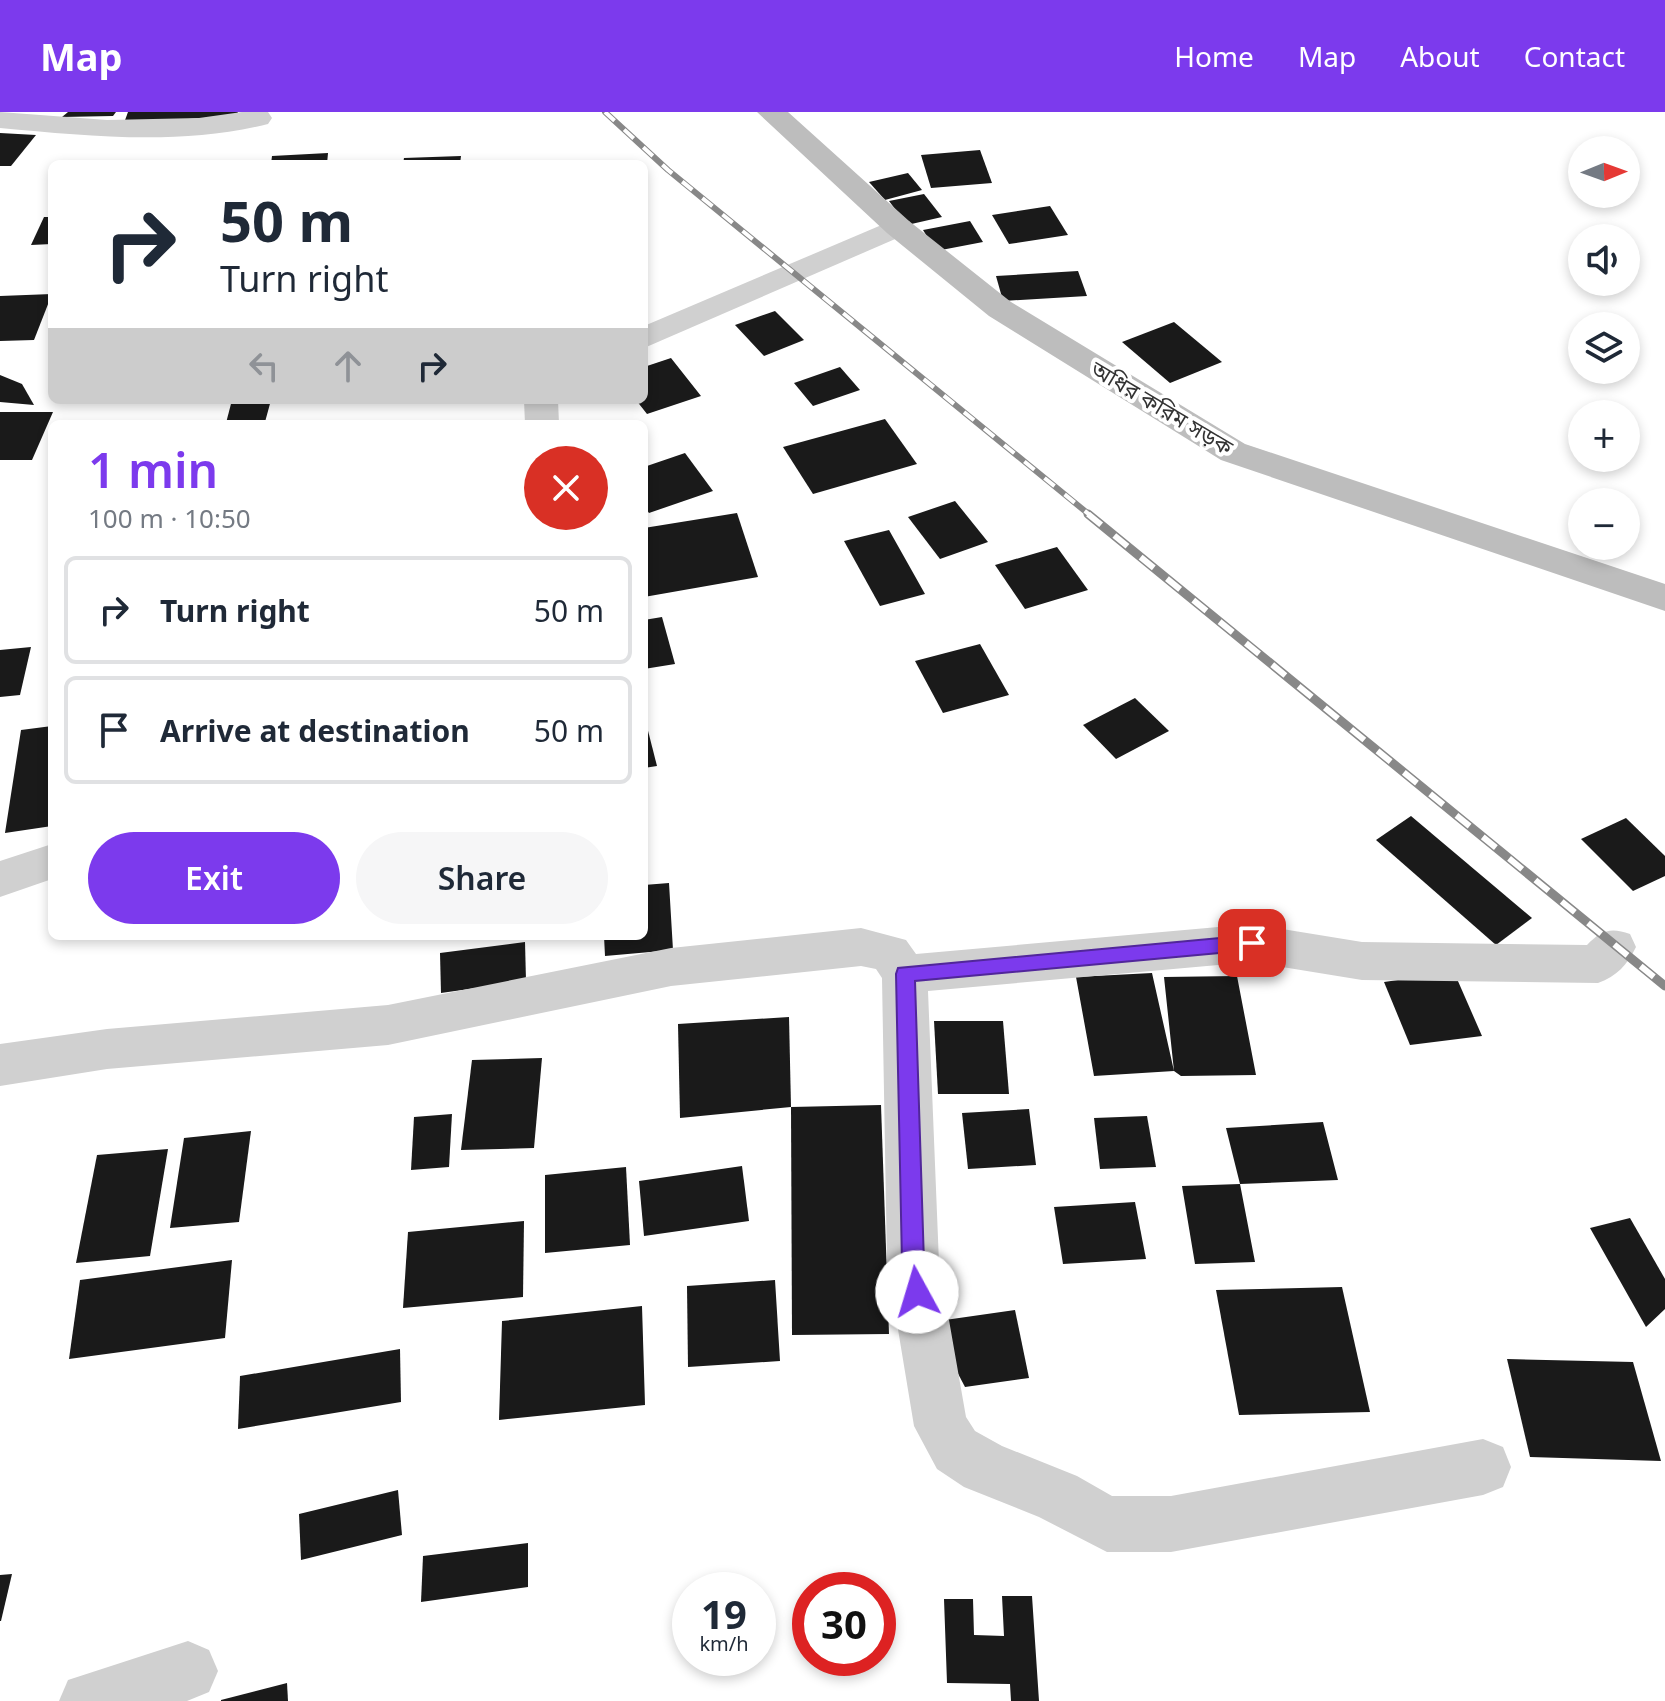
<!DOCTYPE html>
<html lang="en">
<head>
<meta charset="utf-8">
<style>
	:root { --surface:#fff; --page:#f6f6f7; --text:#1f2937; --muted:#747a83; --line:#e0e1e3; --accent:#7c3aed }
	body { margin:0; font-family:"Noto Sans","Noto Sans Bengali",sans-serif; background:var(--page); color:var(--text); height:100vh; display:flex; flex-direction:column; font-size:30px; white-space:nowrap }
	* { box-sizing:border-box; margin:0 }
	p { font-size:26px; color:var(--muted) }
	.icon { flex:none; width:44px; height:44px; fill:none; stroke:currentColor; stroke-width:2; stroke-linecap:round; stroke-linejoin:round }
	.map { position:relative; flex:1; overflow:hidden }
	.panel { position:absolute; left:48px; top:308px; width:600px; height:520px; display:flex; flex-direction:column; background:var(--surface); border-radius:12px; box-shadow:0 4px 12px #0003 }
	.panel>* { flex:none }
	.guide { position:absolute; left:48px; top:48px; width:600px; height:244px; border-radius:12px; box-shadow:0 4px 12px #0003; background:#fff; color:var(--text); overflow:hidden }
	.needle { width:52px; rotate:89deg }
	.controls { position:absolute; left:1568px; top:24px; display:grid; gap:16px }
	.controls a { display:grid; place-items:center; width:72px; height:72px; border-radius:50%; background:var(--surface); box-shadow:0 4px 12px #0003; font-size:40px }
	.speed { position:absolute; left:672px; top:1460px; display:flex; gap:16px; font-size:40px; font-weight:700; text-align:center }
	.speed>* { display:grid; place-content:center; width:104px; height:104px; border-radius:50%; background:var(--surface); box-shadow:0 4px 12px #0003; line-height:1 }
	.speed small { font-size:20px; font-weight:400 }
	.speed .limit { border:12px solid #d22; background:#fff; color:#111 }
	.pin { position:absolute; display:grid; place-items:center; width:68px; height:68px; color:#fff; margin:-34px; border-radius:16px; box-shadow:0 4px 12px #0006 }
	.me { position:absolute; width:88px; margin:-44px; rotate:354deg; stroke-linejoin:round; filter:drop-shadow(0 0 6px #0008) }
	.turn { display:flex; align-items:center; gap:28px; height:168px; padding:0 40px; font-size:36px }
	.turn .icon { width:104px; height:104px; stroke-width:2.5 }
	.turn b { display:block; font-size:56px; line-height:68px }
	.lanes { display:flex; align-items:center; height:76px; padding:0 40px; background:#0003; justify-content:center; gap:40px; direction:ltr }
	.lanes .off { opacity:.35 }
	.round { display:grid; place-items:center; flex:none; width:84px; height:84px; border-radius:42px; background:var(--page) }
	.summary { display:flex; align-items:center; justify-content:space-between; height:136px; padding:0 40px }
	h1 { font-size:48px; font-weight:600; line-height:60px; color:var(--accent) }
	.button { display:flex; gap:16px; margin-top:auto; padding:16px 40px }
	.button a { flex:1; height:92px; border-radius:48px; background:var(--accent); color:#fff; font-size:32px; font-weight:600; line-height:92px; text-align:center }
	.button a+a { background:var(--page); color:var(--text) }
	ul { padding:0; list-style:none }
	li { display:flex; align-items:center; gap:24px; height:108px; margin:0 16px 12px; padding:0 24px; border:4px solid var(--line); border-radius:12px }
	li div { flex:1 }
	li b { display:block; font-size:30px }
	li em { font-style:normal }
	header { display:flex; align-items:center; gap:48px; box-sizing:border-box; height:112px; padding:0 40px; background:var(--accent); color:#fff }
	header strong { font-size:38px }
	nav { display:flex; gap:44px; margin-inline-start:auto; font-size:28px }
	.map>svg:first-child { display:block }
	.building { fill:#1a1a1a }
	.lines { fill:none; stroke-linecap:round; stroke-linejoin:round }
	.minor { fill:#d0d0d0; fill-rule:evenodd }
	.secondary { fill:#bdbdbd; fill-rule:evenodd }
	.rail-far1-casing { stroke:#888; stroke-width:6 }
	.rail-casing { stroke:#888; stroke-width:9 }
	.rail-far1 { stroke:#fff; stroke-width:4; stroke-dasharray:13; stroke-linecap:butt }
	.rail { stroke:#fff; stroke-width:6; stroke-dasharray:17; stroke-linecap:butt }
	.route { fill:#7c3aed; stroke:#51269a; stroke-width:2 }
	.labels { text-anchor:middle; stroke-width:8; stroke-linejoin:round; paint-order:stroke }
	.far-street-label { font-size:22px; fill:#333; stroke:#fff }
</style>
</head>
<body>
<header>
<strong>Map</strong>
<nav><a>Home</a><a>Map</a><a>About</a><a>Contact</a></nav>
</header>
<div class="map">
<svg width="1665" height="1589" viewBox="0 0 1665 1589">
	<rect width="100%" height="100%" fill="#fff"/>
	<g class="building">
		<polygon points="68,0 116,0 113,4 62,5"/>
		<polygon points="128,0 238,0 236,4 124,11"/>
		<polygon points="0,21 36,23 11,54 0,54"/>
		<polygon points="980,38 992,71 931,76 921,43"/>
		<polygon points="328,41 327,52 271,52 272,44"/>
		<polygon points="461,44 460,52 403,52 404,46"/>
		<polygon points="908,61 922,78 885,88 869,70"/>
		<polygon points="924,82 942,105 907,113 889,89"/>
		<polygon points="1050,94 1068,123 1009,132 992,103"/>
		<polygon points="44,105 52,105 52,132 31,133"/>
		<polygon points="970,109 983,130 936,139 923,118"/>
		<polygon points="1078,159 1087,184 1003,189 996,164"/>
		<polygon points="52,182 34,228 0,229 0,184"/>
		<polygon points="775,199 804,228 764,244 735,213"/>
		<polygon points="1174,210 1222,250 1170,271 1122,230"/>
		<polygon points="671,246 701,284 647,302 636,288 644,288 644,255"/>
		<polygon points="840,255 860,278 813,294 794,271"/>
		<polygon points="0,263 22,272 34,293 0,290"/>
		<polygon points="232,288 271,288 265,310 226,311"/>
		<polygon points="0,300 53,300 32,348 0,348"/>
		<polygon points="885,307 917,352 813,382 783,335"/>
		<polygon points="685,341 713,379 649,401 644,394 644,355"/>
		<polygon points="955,389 988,430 940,447 908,405"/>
		<polygon points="737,401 758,465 644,485 644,416"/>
		<polygon points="889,418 925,482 880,494 844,429"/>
		<polygon points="1057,435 1088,478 1025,497 995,453"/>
		<polygon points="662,505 675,552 644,557 644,508"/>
		<polygon points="980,532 1009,583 943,601 915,549"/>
		<polygon points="31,535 20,583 0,585 0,538"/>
		<polygon points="1135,586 1169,619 1116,647 1083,613"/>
		<polygon points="644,603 657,654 644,656"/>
		<polygon points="52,614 52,714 5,721 21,618"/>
		<polygon points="1411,704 1532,806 1496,833 1376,728"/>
		<polygon points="1626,706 1665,744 1665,764 1633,779 1581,727"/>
		<polygon points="669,771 673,838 605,844 604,824 644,824 644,773"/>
		<polygon points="525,830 526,869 441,881 440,841"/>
		<polygon points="1454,860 1482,924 1410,933 1384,870"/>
		<polygon points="1152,861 1174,959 1164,865 1237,864 1256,963 1181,964 1174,959 1094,964 1076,865"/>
		<polygon points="789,905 791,995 680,1006 678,912"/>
		<polygon points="934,909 1003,909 1009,982 938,982"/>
		<polygon points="542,946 534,1036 461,1038 472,948"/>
		<polygon points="881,993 889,1222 792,1223 791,995"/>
		<polygon points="1029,997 1036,1053 968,1057 962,1001"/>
		<polygon points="452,1002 449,1055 411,1058 414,1005"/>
		<polygon points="1147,1004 1156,1055 1100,1057 1094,1006"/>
		<polygon points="1323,1010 1338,1068 1240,1072 1255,1150 1195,1152 1182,1074 1240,1072 1226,1016"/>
		<polygon points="251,1019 239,1110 170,1116 184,1026"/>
		<polygon points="168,1037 150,1144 76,1151 97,1043"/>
		<polygon points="742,1054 749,1109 644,1124 639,1069"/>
		<polygon points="626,1055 630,1133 545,1141 545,1063"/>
		<polygon points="1135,1090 1146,1147 1063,1152 1054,1095"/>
		<polygon points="1630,1106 1665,1167 1665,1197 1646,1215 1590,1116"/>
		<polygon points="524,1109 523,1185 403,1196 408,1120"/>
		<polygon points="232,1148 225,1226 69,1247 80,1168"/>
		<polygon points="775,1168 780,1249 688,1255 687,1174"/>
		<polygon points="1342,1175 1370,1300 1239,1303 1216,1178"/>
		<polygon points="642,1194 645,1293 499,1308 502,1209"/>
		<polygon points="1015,1198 1029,1266 965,1275 931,1210"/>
		<polygon points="400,1237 401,1290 238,1317 240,1264"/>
		<polygon points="1507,1247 1633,1250 1661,1349 1530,1345"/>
		<polygon points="398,1378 402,1423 301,1448 299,1402"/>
		<polygon points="528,1431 528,1475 421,1490 423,1444"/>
		<polygon points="12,1462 1,1509 0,1509 0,1463"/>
		<polygon points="1002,1484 1032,1484 1039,1589 1011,1589 1010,1572 947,1571 944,1487 973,1487 974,1523 1004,1524"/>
		<polygon points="287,1571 288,1589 221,1589 221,1588"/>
	</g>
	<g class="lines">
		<g class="minor">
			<path d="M0 0 107 8 199 6 242 0H268L272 6 268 12C180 34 89 24 0 16Z"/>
			<polygon points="898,106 909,109 913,115 909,121 644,236 644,214"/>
			<polygon points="524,288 558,288 559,312 525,312"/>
			<polygon points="52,732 52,767 0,785 0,749"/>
			<path d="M1252 812 1362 830 1587 833C1601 818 1611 815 1630 822L1636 835C1627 853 1617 864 1598 871L1362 868 1252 850 928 879 939 1151 966 1305 975 1319 1002 1334 1077 1364 1112 1384H1171L1483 1327 1503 1335 1511 1355 1503 1375 1483 1383 1171 1440H1107L1039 1405 964 1375 937 1357 914 1314 887 1151 882 866 876 857 861 854 671 874 388 933 107 957 0 974V932L107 917 388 893 671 836 861 816 906 828 916 842Z"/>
			<polygon points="188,1529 209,1538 218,1559 209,1580 187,1589 59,1589 68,1568"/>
		</g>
		<polygon class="secondary" points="757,0 788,0 909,109 1011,190 1245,332 1665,472 1665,499 1221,348 989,204 887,121"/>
		<defs>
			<polyline id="rail-far1" points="605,0 668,58 1091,404"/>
			<polyline id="rail" points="1088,402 1665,874"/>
		</defs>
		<use href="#rail-far1" class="rail-far1-casing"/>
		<use href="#rail" class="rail-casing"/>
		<use href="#rail-far1" class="rail-far1"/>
		<use href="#rail" class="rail"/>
	</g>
	<polygon class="route" points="1252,823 1259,825 1261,831 1259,836 1252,838 915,869 924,1151 928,1180 925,1187 917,1190 910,1187 902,1151 896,862 898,856"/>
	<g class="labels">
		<g class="far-street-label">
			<text transform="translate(1162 296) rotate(31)" y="8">অধির করিম সড়ক</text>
		</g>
	</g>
</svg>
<div class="controls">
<a><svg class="needle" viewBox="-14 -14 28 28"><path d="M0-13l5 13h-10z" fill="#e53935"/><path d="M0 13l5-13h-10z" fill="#747a83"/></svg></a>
<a><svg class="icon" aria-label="sound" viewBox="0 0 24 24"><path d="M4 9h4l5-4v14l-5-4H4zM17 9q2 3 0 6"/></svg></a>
<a><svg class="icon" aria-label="layers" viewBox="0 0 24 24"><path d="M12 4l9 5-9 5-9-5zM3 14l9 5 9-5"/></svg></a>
<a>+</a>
<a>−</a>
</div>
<div class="speed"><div>19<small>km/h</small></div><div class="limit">30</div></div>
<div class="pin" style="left:1252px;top:831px;background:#d93025"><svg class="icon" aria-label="arrive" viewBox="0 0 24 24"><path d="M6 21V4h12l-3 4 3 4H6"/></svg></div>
<svg class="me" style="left:917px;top:1180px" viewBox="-20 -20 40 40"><circle r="19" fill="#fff"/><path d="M0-13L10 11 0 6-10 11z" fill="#7c3aed"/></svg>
<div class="guide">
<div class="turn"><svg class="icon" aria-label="right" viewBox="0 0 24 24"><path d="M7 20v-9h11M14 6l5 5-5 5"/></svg><div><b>50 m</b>Turn right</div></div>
<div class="lanes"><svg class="icon off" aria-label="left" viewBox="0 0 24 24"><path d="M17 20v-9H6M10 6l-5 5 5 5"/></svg><svg class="icon off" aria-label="ahead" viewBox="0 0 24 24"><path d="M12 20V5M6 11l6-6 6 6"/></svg><svg class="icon" aria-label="right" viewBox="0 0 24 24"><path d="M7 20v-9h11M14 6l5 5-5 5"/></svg></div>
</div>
<section class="panel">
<div class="summary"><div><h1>1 min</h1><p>100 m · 10:50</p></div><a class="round" style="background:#d93025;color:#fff"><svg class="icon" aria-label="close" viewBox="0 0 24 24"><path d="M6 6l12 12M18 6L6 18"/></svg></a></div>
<ul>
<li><svg class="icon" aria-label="right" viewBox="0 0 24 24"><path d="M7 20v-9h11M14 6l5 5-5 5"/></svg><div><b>Turn right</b></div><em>50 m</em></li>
<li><svg class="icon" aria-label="arrive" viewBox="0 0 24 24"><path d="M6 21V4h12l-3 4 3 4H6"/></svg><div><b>Arrive at destination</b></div><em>50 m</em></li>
</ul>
<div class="button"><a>Exit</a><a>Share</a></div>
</section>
</div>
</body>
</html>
